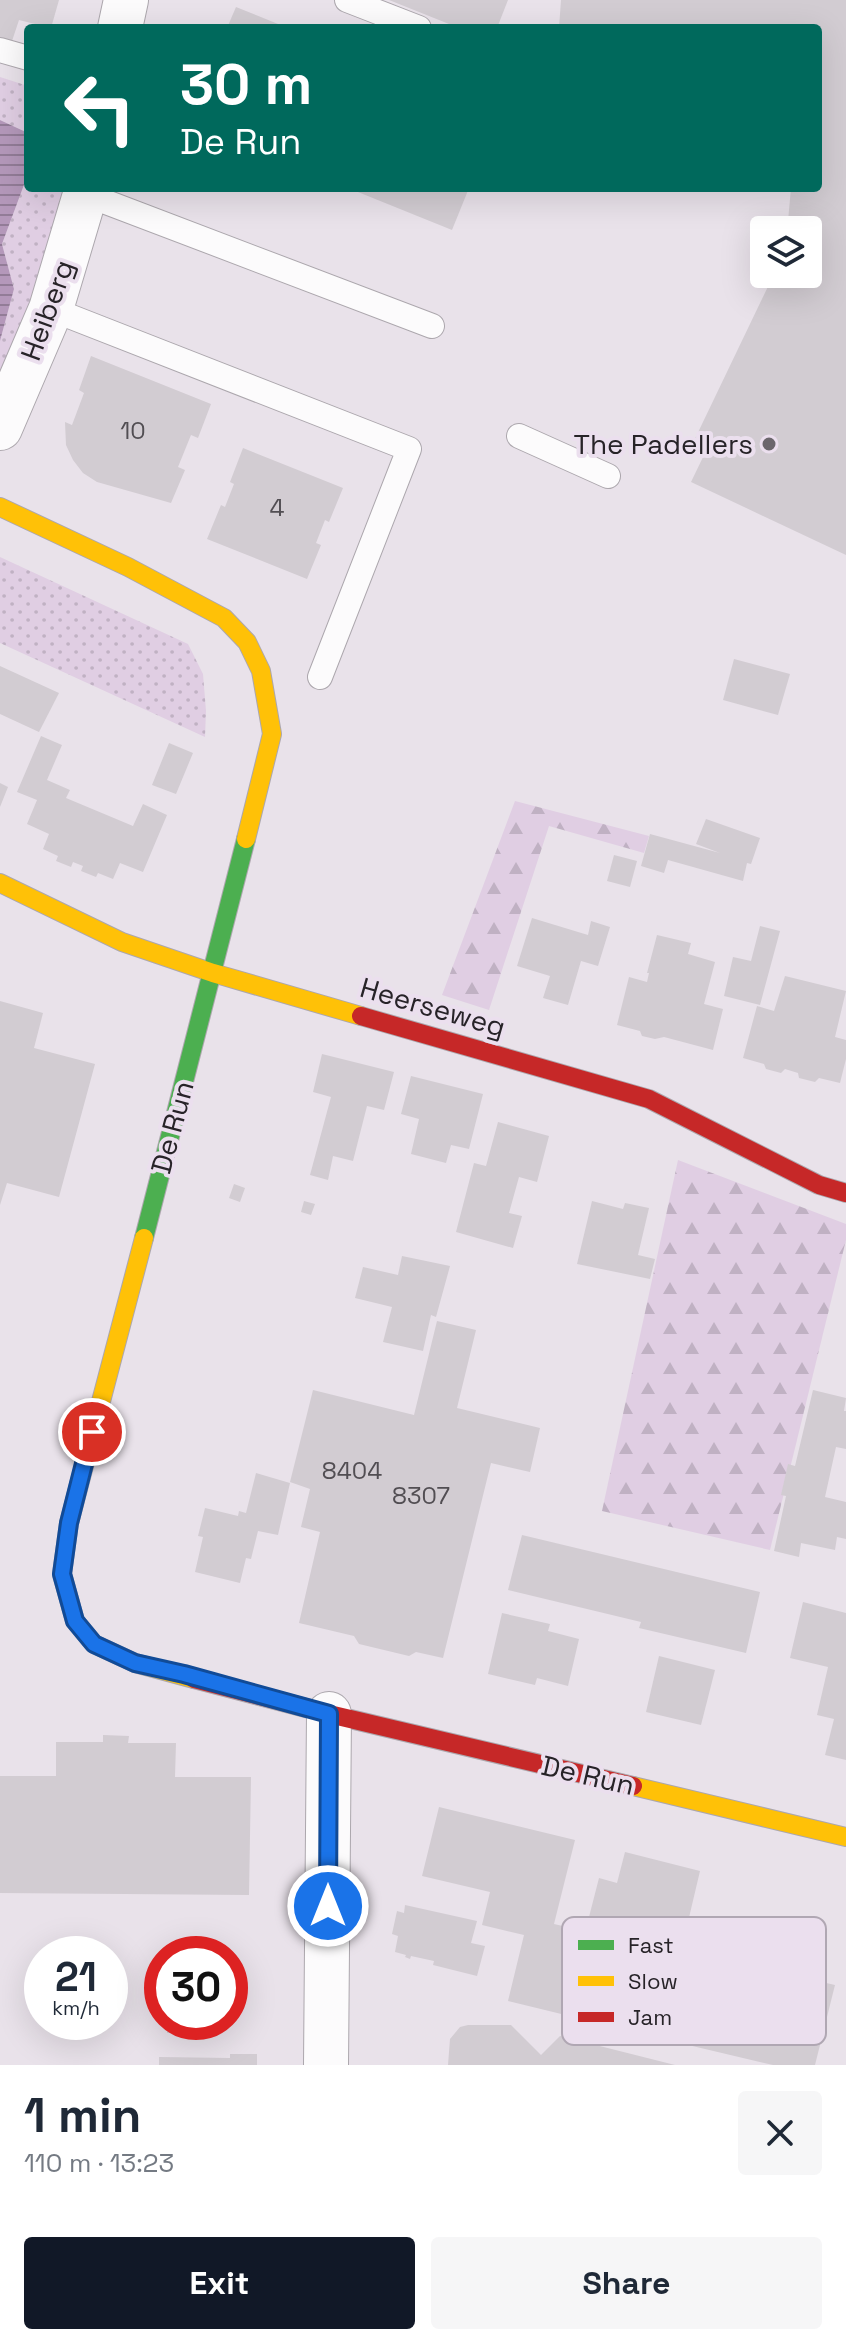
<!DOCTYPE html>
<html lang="en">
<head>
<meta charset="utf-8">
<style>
	:root { --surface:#fff; --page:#f6f6f7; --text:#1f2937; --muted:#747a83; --accent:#111827 }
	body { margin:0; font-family:"Space Grotesk",sans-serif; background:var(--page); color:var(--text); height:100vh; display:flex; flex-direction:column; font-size:30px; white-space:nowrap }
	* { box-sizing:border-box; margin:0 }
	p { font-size:26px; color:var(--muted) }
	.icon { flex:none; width:44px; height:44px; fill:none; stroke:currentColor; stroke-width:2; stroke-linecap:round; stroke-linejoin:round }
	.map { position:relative; height:2065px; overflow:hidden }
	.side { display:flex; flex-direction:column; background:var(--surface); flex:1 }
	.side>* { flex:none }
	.banner { position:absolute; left:24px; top:24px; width:798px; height:168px; border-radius:8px; box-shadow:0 8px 32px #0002; background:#00695c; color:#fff; overflow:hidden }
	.controls { position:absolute; left:750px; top:216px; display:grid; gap:16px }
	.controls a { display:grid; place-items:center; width:72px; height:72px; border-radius:8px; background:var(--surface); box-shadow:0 8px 32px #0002; font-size:40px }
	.speed { position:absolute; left:24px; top:1936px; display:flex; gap:16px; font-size:40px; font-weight:700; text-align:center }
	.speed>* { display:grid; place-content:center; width:104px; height:104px; border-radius:50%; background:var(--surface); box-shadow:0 8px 32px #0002; line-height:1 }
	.speed small { font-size:20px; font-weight:400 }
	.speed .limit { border:12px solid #d22; background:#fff; color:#111 }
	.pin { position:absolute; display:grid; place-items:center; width:68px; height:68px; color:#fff; margin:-34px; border:4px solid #fff; border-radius:50%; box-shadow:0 2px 8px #0007 }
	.me { position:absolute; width:88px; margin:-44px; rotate:0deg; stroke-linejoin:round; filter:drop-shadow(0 0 6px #0008) }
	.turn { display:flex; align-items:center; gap:28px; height:168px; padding:0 24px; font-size:36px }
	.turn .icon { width:104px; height:104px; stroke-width:2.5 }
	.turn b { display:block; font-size:56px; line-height:68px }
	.round { display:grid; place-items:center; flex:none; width:84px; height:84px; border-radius:8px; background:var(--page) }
	.overview { display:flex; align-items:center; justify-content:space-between; height:136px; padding:0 24px }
	h1 { font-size:48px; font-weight:700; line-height:60px }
	.action { display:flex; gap:16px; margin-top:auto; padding:16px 24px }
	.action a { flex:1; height:92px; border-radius:8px; background:var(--accent); color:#fff; font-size:32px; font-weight:700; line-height:92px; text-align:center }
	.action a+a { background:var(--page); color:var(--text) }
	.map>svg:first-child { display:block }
	.grass { fill:url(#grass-dots) }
	.forest { fill:url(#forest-firs) }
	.water { fill:url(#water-rules) }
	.building { fill:#d2ccd2 }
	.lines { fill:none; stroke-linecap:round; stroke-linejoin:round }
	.lane-casing { stroke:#aca7ad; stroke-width:26 }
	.street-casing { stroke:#aca7ad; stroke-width:46 }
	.fast-casing { stroke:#aca7ad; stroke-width:20 }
	.slow-casing { stroke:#aca7ad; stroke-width:20 }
	.jam-casing { stroke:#aca7ad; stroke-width:20 }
	.lane { stroke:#fcfbfc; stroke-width:24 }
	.street { stroke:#fcfbfc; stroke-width:44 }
	.fast { stroke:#4caf50; stroke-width:18 }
	.slow { stroke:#ffc107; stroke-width:18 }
	.jam { stroke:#c62828; stroke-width:18 }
	.route-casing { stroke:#114b97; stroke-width:20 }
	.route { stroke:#1a73e8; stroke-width:14 }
	.poi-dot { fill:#6b666c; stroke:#ebdfee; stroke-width:3 }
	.labels { text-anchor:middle; stroke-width:8; stroke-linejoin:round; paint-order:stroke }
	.number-label { font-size:24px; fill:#524e53 }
	.street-label { font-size:28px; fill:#272328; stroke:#ebdfee }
	.poi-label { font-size:28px; fill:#272328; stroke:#ebdfee; text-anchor:end }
	.key { fill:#ebdfee; stroke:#b0a7b3; stroke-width:2 }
	.key-label { font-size:22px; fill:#272328 }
</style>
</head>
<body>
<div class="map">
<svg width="846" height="2065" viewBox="0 0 846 2065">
	<defs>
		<pattern id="grass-dots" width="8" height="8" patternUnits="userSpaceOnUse" patternTransform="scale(2)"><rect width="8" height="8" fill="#e0cee3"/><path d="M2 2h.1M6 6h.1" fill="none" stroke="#c0b1c3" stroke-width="1.8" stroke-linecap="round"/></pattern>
		<pattern id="forest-firs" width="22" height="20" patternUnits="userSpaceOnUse" patternTransform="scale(2)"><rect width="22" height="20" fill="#e0cee3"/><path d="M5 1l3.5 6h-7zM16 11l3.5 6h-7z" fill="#c0b1c3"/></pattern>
		<pattern id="water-rules" width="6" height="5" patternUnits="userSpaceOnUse" patternTransform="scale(2)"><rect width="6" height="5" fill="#b498ba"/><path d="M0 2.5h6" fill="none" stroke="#927c97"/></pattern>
	</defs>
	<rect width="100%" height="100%" fill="#e9e2ea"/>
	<g class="grass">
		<polygon points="0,77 28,86 28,133 0,120"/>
		<polygon points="28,174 28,188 65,188 38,301 0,396 0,341 14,289 2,244"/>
		<polygon points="0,557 188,644 203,674 206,711 205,737 0,643"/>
	</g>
	<g class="forest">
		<polygon points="515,801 649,836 644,853 549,826 489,1010 442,995"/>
		<polygon points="678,1160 846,1224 846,1240 770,1550 602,1511"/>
	</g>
	<polygon class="water" points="0,120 28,133 28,174 2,244 14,289 0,341"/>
	<g class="building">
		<polygon points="0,0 59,0 51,28 19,20 11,44 0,41"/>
		<polygon points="389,0 508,0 497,28 459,28"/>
		<polygon points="561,0 846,0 846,555 691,482 705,453 691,447 774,274 808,274 808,230 796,230 798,226 788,221 791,188 818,188 818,28 559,28"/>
		<polygon points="236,7 288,28 227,28"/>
		<polygon points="348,188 469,188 452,230"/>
		<polygon points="91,356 211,404 198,438 191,435 178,467 185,470 171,503 97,482 83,473 73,460 66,445 65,422 72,425 84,393 79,390"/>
		<polygon points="243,448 343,488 329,522 325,520 316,543 321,545 307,579 207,539 221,505 225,507 234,484 230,482"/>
		<polygon points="734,659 790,674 778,715 723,700"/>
		<polygon points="0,666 59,693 39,732 0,714"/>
		<polygon points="41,736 62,745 47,780 70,790 66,798 133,826 143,804 167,815 143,872 120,863 113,879 98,873 96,877 81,871 83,866 73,862 71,867 56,861 58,856 43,849 49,834 27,824 37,800 17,792"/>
		<polygon points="169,743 193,753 176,794 152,785"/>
		<polygon points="0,783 8,787 0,807"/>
		<polygon points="706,819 760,838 751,864 747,863 743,881 668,860 664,873 641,866 650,834 720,853 696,844"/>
		<polygon points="614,855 637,861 630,887 607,881"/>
		<polygon points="532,918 588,935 591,921 610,927 598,966 581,961 568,1005 543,998 550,976 517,966"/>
		<polygon points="760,926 780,931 760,1005 724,996 733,957 751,961"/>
		<polygon points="657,935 691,943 688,954 715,962 704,1004 723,1009 713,1050 664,1037 655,1039 642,1036 640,1031 617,1025 629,977 647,982 649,973 647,973"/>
		<polygon points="785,976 846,991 835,1037 846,1040 846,1059 840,1083 819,1078 815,1082 799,1078 798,1073 785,1069 781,1073 766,1069 764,1064 743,1058 757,1006 774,1011"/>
		<polygon points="0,1001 43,1013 34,1048 95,1064 59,1197 7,1183 0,1205"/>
		<polygon points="322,1054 394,1072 384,1110 367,1106 353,1161 333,1156 328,1180 310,1175 331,1097 313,1092"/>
		<polygon points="411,1076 483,1094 469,1149 451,1145 446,1163 411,1154 419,1119 401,1114"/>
		<polygon points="498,1122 549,1136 537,1182 519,1177 509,1213 522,1216 513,1248 456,1232 474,1163 486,1166"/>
		<polygon points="234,1184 245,1188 240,1202 229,1198"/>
		<polygon points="304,1201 315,1204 311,1215 301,1212"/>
		<polygon points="592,1201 623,1209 625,1203 649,1208 638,1255 655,1259 650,1279 577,1264"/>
		<polygon points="402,1256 450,1266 436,1317 431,1315 423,1351 383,1342 392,1307 355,1298 363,1267 398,1275"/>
		<polygon points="437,1321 476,1330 457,1408 540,1428 530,1472 491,1463 443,1658 416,1652 409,1656 359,1644 354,1636 299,1623 320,1532 301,1527 310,1489 290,1482 313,1390 414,1415"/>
		<polygon points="813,1390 846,1398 844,1411 846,1411 846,1449 836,1447 825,1497 846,1502 846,1539 837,1537 835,1550 801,1543 799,1557 774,1551 786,1496 781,1495 788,1464 795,1466"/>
		<polygon points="256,1473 290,1483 278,1535 258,1531 251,1559 246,1558 240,1583 195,1572 203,1537 198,1536 205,1508 238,1516 239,1511 246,1513"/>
		<polygon points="522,1535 760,1592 746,1653 639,1628 641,1622 508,1590"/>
		<polygon points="803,1602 846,1613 846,1760 825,1755 834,1719 817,1715 828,1667 790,1658"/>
		<polygon points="502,1613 550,1624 548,1631 579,1639 568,1686 537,1678 535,1685 488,1674"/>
		<polygon points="659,1656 715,1670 701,1725 646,1712"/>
		<polygon points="103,1735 129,1736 128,1743 176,1743 175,1777 251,1777 249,1895 0,1893 0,1776 56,1776 56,1742 103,1742"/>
		<polygon points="439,1807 575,1840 554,1924 610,1937 590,2021 508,2001 524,1935 482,1925 490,1892 422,1876"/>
		<polygon points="625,1852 700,1871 687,1926 658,1919 656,1927 611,1917 610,1922 589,1917 599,1878 617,1883"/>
		<polygon points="405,1905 477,1921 471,1943 485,1946 477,1976 433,1965 434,1961 411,1956 410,1959 405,1957 406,1955 395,1952 398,1936 392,1934 397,1911 404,1913"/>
		<polygon points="734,1952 811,1971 809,1979 835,1985 815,2065 773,2065 684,2044 706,1955 732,1961"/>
		<rect x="230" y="1968" width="6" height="46"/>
		<rect x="167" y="2022" width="54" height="11"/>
		<polygon points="468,2025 511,2025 541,2055 560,2036 675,2065 448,2065 450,2039 460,2027"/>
		<polygon points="230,2054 257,2054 257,2065 159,2065 159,2057 230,2058"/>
	</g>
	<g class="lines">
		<defs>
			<g id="lane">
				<polyline points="347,0 419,28"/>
				<polyline points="0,50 28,58"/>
				<polyline points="85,194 432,326"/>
				<polyline points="51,309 409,449 320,677"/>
				<polyline points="519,436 608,476"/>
			</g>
			<g id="street">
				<polyline points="120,28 126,0"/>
				<polyline points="0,428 51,309 87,188"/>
				<polyline points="326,2065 329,1714"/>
			</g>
			<polyline id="fast" points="144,1238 246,839"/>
			<g id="slow">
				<polyline points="0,507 128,567 224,618 247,642 261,671 272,734 246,839"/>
				<polyline points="0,883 122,942 213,973 361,1016"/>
				<polyline points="144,1238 69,1523 62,1574 75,1621 94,1644 135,1663 194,1679"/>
				<polyline points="633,1786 846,1837"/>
			</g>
			<g id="jam">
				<polyline points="361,1016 649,1099 819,1185 846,1193"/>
				<polyline points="194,1679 329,1714 633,1786"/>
			</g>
		</defs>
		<use href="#lane" class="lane-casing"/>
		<use href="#street" class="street-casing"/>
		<use href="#fast" class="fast-casing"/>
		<use href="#slow" class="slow-casing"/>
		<use href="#jam" class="jam-casing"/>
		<use href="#lane" class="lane"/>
		<use href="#street" class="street"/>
		<use href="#fast" class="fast"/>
		<use href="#slow" class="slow"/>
		<use href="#jam" class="jam"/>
	</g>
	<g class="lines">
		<defs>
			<polyline id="route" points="92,1432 69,1523 62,1574 75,1621 94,1644 135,1663 184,1674 329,1714 328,1906"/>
		</defs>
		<use href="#route" class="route-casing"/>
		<use href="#route" class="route"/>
	</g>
	<circle class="poi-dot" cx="769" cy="444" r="8"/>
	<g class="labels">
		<g class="number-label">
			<text x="133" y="439">10</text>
			<text x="277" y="516">4</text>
			<text x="352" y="1479">8404</text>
			<text x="421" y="1504">8307</text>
		</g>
		<g class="street-label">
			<text transform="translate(47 310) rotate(-70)" y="10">Heiberg</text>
			<text transform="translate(433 1007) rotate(16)" y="10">Heerseweg</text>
			<text transform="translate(172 1127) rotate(-75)" y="10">De Run</text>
			<text transform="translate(588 1775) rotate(13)" y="10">De Run</text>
		</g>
		<g class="poi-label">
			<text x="753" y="454">The Padellers</text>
		</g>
	</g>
	<rect x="562" y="1917" width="264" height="128" rx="12" class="key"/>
	<rect x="578" y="1940" width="36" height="10" fill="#4caf50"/>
	<rect x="578" y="1976" width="36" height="10" fill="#ffc107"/>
	<rect x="578" y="2012" width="36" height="10" fill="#c62828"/>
	<g class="key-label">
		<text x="628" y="1953">Fast</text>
		<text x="628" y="1989">Slow</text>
		<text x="628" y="2025">Jam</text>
	</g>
</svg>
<div class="controls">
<a><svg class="icon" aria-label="layers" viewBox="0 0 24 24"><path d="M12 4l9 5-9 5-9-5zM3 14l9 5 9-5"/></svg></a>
</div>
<div class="speed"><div>21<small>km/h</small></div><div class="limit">30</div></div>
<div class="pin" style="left:92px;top:1432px;background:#d93025"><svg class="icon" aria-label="arrive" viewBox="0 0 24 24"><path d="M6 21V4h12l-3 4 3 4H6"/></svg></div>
<svg class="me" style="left:328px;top:1906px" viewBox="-20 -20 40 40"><circle r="17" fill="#1a73e8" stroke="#fff" stroke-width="3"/><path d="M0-11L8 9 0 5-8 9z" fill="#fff"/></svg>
<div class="banner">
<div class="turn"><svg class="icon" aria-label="left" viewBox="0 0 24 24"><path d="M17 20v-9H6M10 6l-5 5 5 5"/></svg><div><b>30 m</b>De Run</div></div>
</div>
</div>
<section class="side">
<div class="overview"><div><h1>1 min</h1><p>110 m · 13:23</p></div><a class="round"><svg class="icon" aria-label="close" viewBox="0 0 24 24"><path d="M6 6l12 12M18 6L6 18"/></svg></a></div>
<div class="action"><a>Exit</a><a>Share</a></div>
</section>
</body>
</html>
